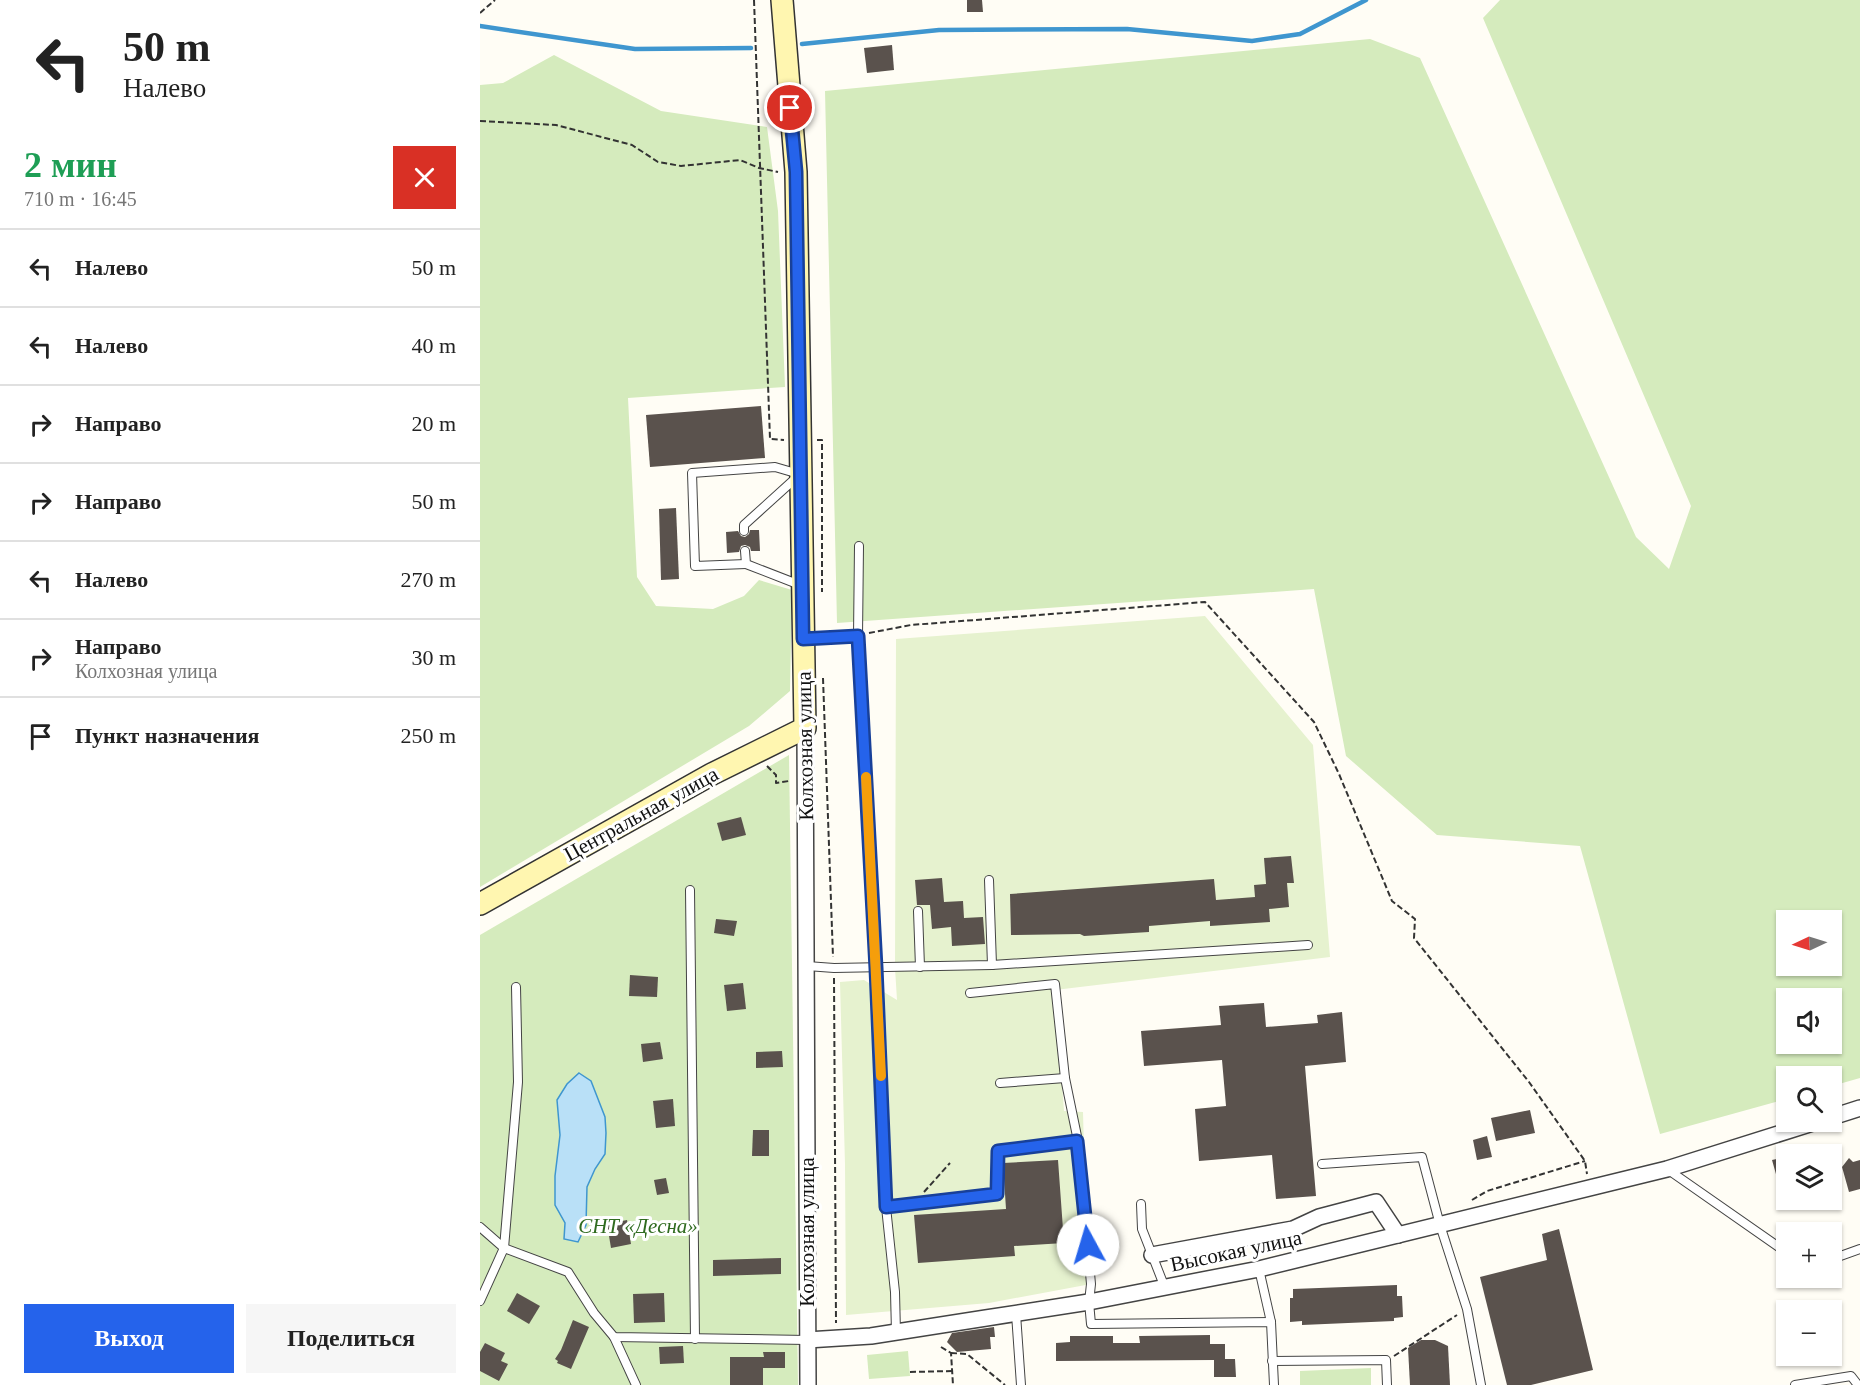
<!DOCTYPE html>
<html lang="ru">
<head>
<meta charset="utf-8">
<style>
	:root { --surface:#fff; --page:#f6f6f6; --text:#222; --muted:#767676; --line:#e0e0e0; --accent:#2563eb }
	body { margin:0; font-family:"Times New Roman",serif; background:var(--page); color:var(--text); height:100vh; display:flex; flex-direction:column; font-size:22px; white-space:nowrap }
	* { box-sizing:border-box; margin:0 }
	p { font-size:20px; color:var(--muted) }
	.icon { flex:none; width:33px; height:33px; fill:none; stroke:currentColor; stroke-width:2; stroke-linecap:round; stroke-linejoin:round }
	.map { position:relative; flex:1; overflow:hidden }
	.panel { display:flex; flex-direction:column; background:var(--surface); width:480px }
	.panel>* { flex:none }
	.banner { background:#fff; color:var(--text); overflow:hidden }
	.needle { width:39px; rotate:266deg }
	.buttons { position:absolute; left:1296px; top:910px; display:grid; gap:12px }
	.buttons a { display:grid; place-items:center; width:66px; height:66px; border-radius:0px; background:var(--surface); box-shadow:0 2px 4px #0004; font-size:30px }
	.pin { position:absolute; display:grid; place-items:center; width:51px; height:51px; color:#fff; margin:-26px; border:3px solid #fff; border-radius:50%; box-shadow:0 2px 6px #0007 }
	.me { position:absolute; width:66px; margin:-33px; rotate:354deg; stroke-linejoin:round; filter:drop-shadow(0 0 4px #0008) }
	.turn { display:flex; align-items:center; gap:21px; height:126px; padding:0 24px; font-size:27px }
	.turn .icon { width:78px; height:78px; stroke-width:2.5 }
	.turn b { display:block; font-size:42px; line-height:51px }
	.round { display:grid; place-items:center; flex:none; width:63px; height:63px; border-radius:0px; background:var(--page) }
	.headline { display:flex; align-items:center; justify-content:space-between; height:102px; padding:0 24px }
	h1 { font-size:36px; font-weight:700; line-height:45px; color:#1e9e55 }
	.cta { display:flex; gap:12px; margin-top:auto; padding:12px 24px }
	.cta a { flex:1; height:69px; border-radius:0px; background:var(--accent); color:#fff; font-size:24px; font-weight:700; line-height:69px; text-align:center }
	.cta a+a { background:var(--page); color:var(--text) }
	ul { padding:0; list-style:none }
	li { display:flex; align-items:center; gap:18px; height:78px; padding:0 24px; border-top:2px solid var(--line) }
	li div { flex:1 }
	li b { display:block; font-size:22px }
	li em { font-style:normal }
	main { display:flex; flex:1; min-height:0 }
	.map>svg:first-child { display:block }
	.green { fill:#d5ebbd; fill-rule:evenodd }
	.pitch { fill:#e6f2cf }
	.water { fill:#b9e0f7; stroke:#3f96cf; stroke-width:1.5 }
	.lines { fill:none; stroke-linecap:round; stroke-linejoin:round }
	.stream { stroke:#3f96cf; stroke-width:4.5 }
	.building { fill:#5a524d }
	.lane-casing { stroke:#444; stroke-width:10 }
	.street-casing { stroke:#444; stroke-width:18 }
	.secondary-casing { stroke:#333; stroke-width:24 }
	.path { stroke:#333; stroke-width:2; stroke-dasharray:6 3; stroke-linecap:butt }
	.lane { stroke:#fff; stroke-width:8 }
	.street { stroke:#fff; stroke-width:15 }
	.secondary { stroke:#fff6b0; stroke-width:21 }
	.route-casing { stroke:#184099; stroke-width:15 }
	.route { stroke:#2563eb; stroke-width:10 }
	.slow { stroke:#f59e0b; stroke-width:10 }
	.labels { text-anchor:middle; stroke-width:6; stroke-linejoin:round; paint-order:stroke }
	.street-label { font-size:21px; fill:#111; stroke:#fff }
	.park-label { font-size:21px; font-style:italic; fill:#2f6b1f; stroke:#fff }
</style>
</head>
<body>
<main>
<section class="panel">
<div class="banner">
<div class="turn"><svg class="icon" aria-label="left" viewBox="0 0 24 24"><path d="M17 20v-9H6M10 6l-5 5 5 5"/></svg><div><b>50 m</b>Налево</div></div>
</div>
<div class="headline"><div><h1>2 мин</h1><p>710 m · 16:45</p></div><a class="round" style="background:#d93025;color:#fff"><svg class="icon" aria-label="close" viewBox="0 0 24 24"><path d="M6 6l12 12M18 6L6 18"/></svg></a></div>
<ul>
<li><svg class="icon" aria-label="left" viewBox="0 0 24 24"><path d="M17 20v-9H6M10 6l-5 5 5 5"/></svg><div><b>Налево</b></div><em>50 m</em></li>
<li><svg class="icon" aria-label="left" viewBox="0 0 24 24"><path d="M17 20v-9H6M10 6l-5 5 5 5"/></svg><div><b>Налево</b></div><em>40 m</em></li>
<li><svg class="icon" aria-label="right" viewBox="0 0 24 24"><path d="M7 20v-9h11M14 6l5 5-5 5"/></svg><div><b>Направо</b></div><em>20 m</em></li>
<li><svg class="icon" aria-label="right" viewBox="0 0 24 24"><path d="M7 20v-9h11M14 6l5 5-5 5"/></svg><div><b>Направо</b></div><em>50 m</em></li>
<li><svg class="icon" aria-label="left" viewBox="0 0 24 24"><path d="M17 20v-9H6M10 6l-5 5 5 5"/></svg><div><b>Налево</b></div><em>270 m</em></li>
<li><svg class="icon" aria-label="right" viewBox="0 0 24 24"><path d="M7 20v-9h11M14 6l5 5-5 5"/></svg><div><b>Направо</b><p>Колхозная улица</p></div><em>30 m</em></li>
<li><svg class="icon" aria-label="arrive" viewBox="0 0 24 24"><path d="M6 21V4h12l-3 4 3 4H6"/></svg><div><b>Пункт назначения</b></div><em>250 m</em></li>
</ul>
<div class="cta"><a>Выход</a><a>Поделиться</a></div>
</section>
<div class="map">
<svg width="1380" height="1385" viewBox="0 0 1380 1385">
	<rect width="100%" height="100%" fill="#fffdf5"/>
	<g class="green">
		<path d="M1020 0H1380V1078L1352 1086V1077H1306V1099L1180 1134 1100 846 957 835 866 756 834 589 357 623 345 91 890 39 940 58 1156 537 1189 569 1211 506 1003 18ZM1306 921H1352V966H1306ZM1306 999H1352V1044H1306Z"/>
		<polygon points="74,55 181,111 287,127 298,211 305,387 148,398 157,577 176,606 233,609 264,596 279,580 312,590 310,691 269,726 0,887 0,85 23,83"/>
		<polygon points="309,755 318,1385 0,1385 0,935"/>
		<polygon points="428,1351 430,1376 389,1379 387,1355"/>
		<polygon points="891,1368 891,1385 820,1385 820,1371"/>
	</g>
	<polygon class="pitch" points="725,616 833,745 850,957 575,990 584,1111 603,1112 606,1225 611,1284 509,1303 366,1315 365,1164 360,982 384,980 417,1000 415,968 416,639"/>
	<polygon class="water" points="99,1073 111,1081 125,1117 126,1133 125,1154 115,1169 107,1187 106,1225 98,1242 84,1239 85,1223 75,1205 75,1176 80,1135 77,1100 87,1084"/>
	<g class="lines">
		<g class="stream">
			<polyline points="0,26 155,49 271,48"/>
			<polyline points="322,44 459,30 647,29 772,41 820,34 886,0"/>
		</g>
	</g>
	<g class="building">
		<polygon points="487,0 502,0 503,12 487,12"/>
		<polygon points="412,45 414,70 387,73 384,48"/>
		<polygon points="281,406 285,458 170,467 166,415"/>
		<polygon points="196,508 199,579 181,580 179,509"/>
		<polygon points="270,530 279,530 280,551 271,551 270,547 265,545 261,546 259,552 247,553 246,532 258,531 261,536 265,537 269,534"/>
		<polygon points="261,817 266,835 242,841 237,823"/>
		<polygon points="811,856 814,883 807,883 809,907 789,909 790,922 730,926 730,921 669,926 669,932 604,936 600,934 531,935 530,894 734,879 736,900 775,897 774,885 786,884 784,858"/>
		<polygon points="462,878 464,902 483,901 484,918 503,917 505,944 472,946 471,927 452,929 450,905 437,905 435,880"/>
		<polygon points="236,919 257,921 254,936 234,933"/>
		<polygon points="150,975 178,977 177,997 149,996"/>
		<polygon points="263,983 266,1009 247,1011 244,985"/>
		<polygon points="784,1003 786,1027 838,1023 837,1015 862,1012 866,1062 825,1066 836,1196 796,1199 792,1155 719,1161 715,1109 746,1106 742,1060 664,1066 661,1031 741,1025 739,1006"/>
		<polygon points="180,1042 183,1059 163,1062 161,1044"/>
		<polygon points="302,1051 303,1067 276,1068 276,1052"/>
		<polygon points="193,1099 195,1126 176,1128 173,1101"/>
		<polygon points="1050,1110 1055,1133 1016,1141 1011,1118"/>
		<polygon points="273,1130 289,1130 289,1156 272,1156"/>
		<polygon points="1007,1136 1012,1157 997,1160 993,1140"/>
		<polygon points="1306,1157 1306,1198 1303,1199 1292,1160"/>
		<polygon points="1369,1158 1373,1162 1380,1160 1380,1189 1369,1192 1362,1167"/>
		<polygon points="578,1160 584,1243 534,1246 535,1256 438,1263 434,1215 526,1209 523,1163"/>
		<polygon points="186,1178 189,1193 177,1195 174,1180"/>
		<polygon points="147,1220 151,1244 131,1248 127,1224"/>
		<polygon points="1079,1229 1113,1370 1051,1385 1027,1385 1000,1277 1067,1260 1062,1234"/>
		<polygon points="301,1258 301,1274 233,1276 233,1260"/>
		<polygon points="917,1285 917,1296 922,1296 923,1317 914,1318 914,1321 822,1325 822,1321 810,1322 810,1298 813,1298 813,1289"/>
		<polygon points="37,1293 60,1306 49,1324 27,1311"/>
		<polygon points="184,1293 185,1322 154,1323 153,1294"/>
		<polygon points="93,1320 109,1327 91,1369 77,1363 78,1361 75,1359 81,1350"/>
		<polygon points="514,1327 515,1337 510,1337 511,1349 477,1352 467,1342 472,1333"/>
		<polygon points="730,1335 730,1344 745,1344 745,1359 755,1359 756,1377 734,1377 734,1360 576,1361 576,1343 590,1342 590,1336 633,1336 633,1343 660,1343 659,1336"/>
		<polygon points="941,1340 955,1340 968,1346 970,1385 930,1385 928,1348"/>
		<polygon points="5,1343 25,1353 21,1361 28,1364 19,1381 0,1371 0,1352"/>
		<polygon points="203,1346 204,1363 180,1364 179,1347"/>
		<polygon points="283,1352 305,1352 305,1368 283,1368 283,1385 250,1385 250,1357 284,1357"/>
	</g>
	<g class="lines">
		<defs>
			<g id="lane">
				<polyline points="264,531 264,525 317,477"/>
				<polyline points="379,546 378,636 396,967 406,1207"/>
				<polyline points="265,551 266,564 320,585"/>
				<polyline points="266,564 215,566 212,473 295,467 319,474"/>
				<polyline points="325,639 378,636"/>
				<polyline points="509,880 512,965"/>
				<polyline points="210,890 215,1339"/>
				<polyline points="438,911 440,967"/>
				<polyline points="327,966 354,968 512,965 828,945"/>
				<polyline points="490,993 575,984 585,1078 598,1141 611,1284 609,1302 611,1324 791,1322 794,1385"/>
				<polyline points="520,1083 585,1078"/>
				<polyline points="842,1164 942,1157 960,1225 987,1309 1001,1385"/>
				<polyline points="1187,1169 1306,1252"/>
				<polyline points="661,1204 662,1229 685,1288"/>
				<polyline points="0,1227 24,1248 88,1272 114,1313 134,1337 327,1340"/>
				<polyline points="1352,1259 1380,1249"/>
				<polyline points="779,1269 791,1322"/>
				<polyline points="0,1301 24,1248 38,1082 36,987"/>
				<polyline points="536,1314 541,1385"/>
				<polyline points="416,1333 415,1292 406,1207 517,1194 517,1151 598,1141"/>
				<polyline points="134,1337 156,1385"/>
				<polyline points="792,1361 906,1360 907,1385"/>
				<polyline points="1315,1385 1371,1376 1378,1385"/>
			</g>
			<g id="street">
				<polyline points="325,728 328,1385"/>
				<polyline points="1352,1117 1380,1108"/>
				<polyline points="672,1255 813,1229 839,1217 896,1202 918,1235"/>
				<polyline points="327,1340 391,1336 506,1318 609,1302 779,1269 1187,1169 1336,1122"/>
			</g>
			<polyline id="secondary" points="0,904 232,774 325,728 316,172 302,0"/>
		</defs>
		<use href="#lane" class="lane-casing"/>
		<use href="#street" class="street-casing"/>
		<use href="#secondary" class="secondary-casing"/>
		<g class="path">
			<polyline points="274,0 290,439 304,440"/>
			<polyline points="0,13 15,0"/>
			<polyline points="0,121 76,125 152,145 178,162 201,166 260,160 279,168 298,172"/>
			<polyline points="337,440 342,440 342,592"/>
			<polyline points="389,633 431,625 725,602 834,722 859,774 912,901 935,919 934,938 1049,1082 1105,1161 1107,1174"/>
			<polyline points="343,678 353,957"/>
			<polyline points="287,766 296,775 296,783 309,781"/>
			<polyline points="354,978 356,1323"/>
			<polyline points="444,1192 470,1163"/>
			<polyline points="992,1200 1007,1191 1105,1161"/>
			<polyline points="461,1347 471,1353 473,1385"/>
			<polyline points="471,1353 487,1354 525,1385"/>
			<polyline points="914,1356 977,1315"/>
			<polyline points="430,1372 473,1371"/>
		</g>
		<use href="#lane" class="lane"/>
		<use href="#street" class="street"/>
		<use href="#secondary" class="secondary"/>
	</g>
	<g class="lines">
		<defs>
			<polyline id="route" points="310,108 316,172 323,639 378,636 396,968 406,1207 517,1194 518,1151 597,1141 608,1245"/>
		</defs>
		<use href="#route" class="route-casing"/>
		<use href="#route" class="route"/>
		<polyline class="slow" points="386,777 401,1076"/>
	</g>
	<g class="labels">
		<g class="street-label">
			<text transform="translate(325 746) rotate(-91)" y="7">Колхозная улица</text>
			<text transform="translate(161 814) rotate(-29)" y="7">Центральная улица</text>
			<text transform="translate(327 1232) rotate(-90)" y="7">Колхозная улица</text>
			<text transform="translate(756 1251) rotate(-12)" y="7">Высокая улица</text>
		</g>
		<g class="park-label">
			<text x="158" y="1233">СНТ «Десна»</text>
		</g>
	</g>
</svg>
<div class="buttons">
<a><svg class="needle" viewBox="-14 -14 28 28"><path d="M0-13l5 13h-10z" fill="#e53935"/><path d="M0 13l5-13h-10z" fill="#767676"/></svg></a>
<a><svg class="icon" aria-label="sound" viewBox="0 0 24 24"><path d="M4 9h4l5-4v14l-5-4H4zM17 9q2 3 0 6"/></svg></a>
<a><svg class="icon" aria-label="search" viewBox="0 0 24 24"><circle cx="10" cy="10" r="6"/><path d="M15 15l6 6"/></svg></a>
<a><svg class="icon" aria-label="layers" viewBox="0 0 24 24"><path d="M12 4l9 5-9 5-9-5zM3 14l9 5 9-5"/></svg></a>
<a>+</a>
<a>−</a>
</div>
<div class="pin" style="left:310px;top:108px;background:#d93025"><svg class="icon" aria-label="arrive" viewBox="0 0 24 24"><path d="M6 21V4h12l-3 4 3 4H6"/></svg></div>
<svg class="me" style="left:608px;top:1245px" viewBox="-20 -20 40 40"><circle r="19" fill="#fff"/><path d="M0-13L10 11 0 6-10 11z" fill="#2563eb"/></svg>
</div>
</main>
</body>
</html>
